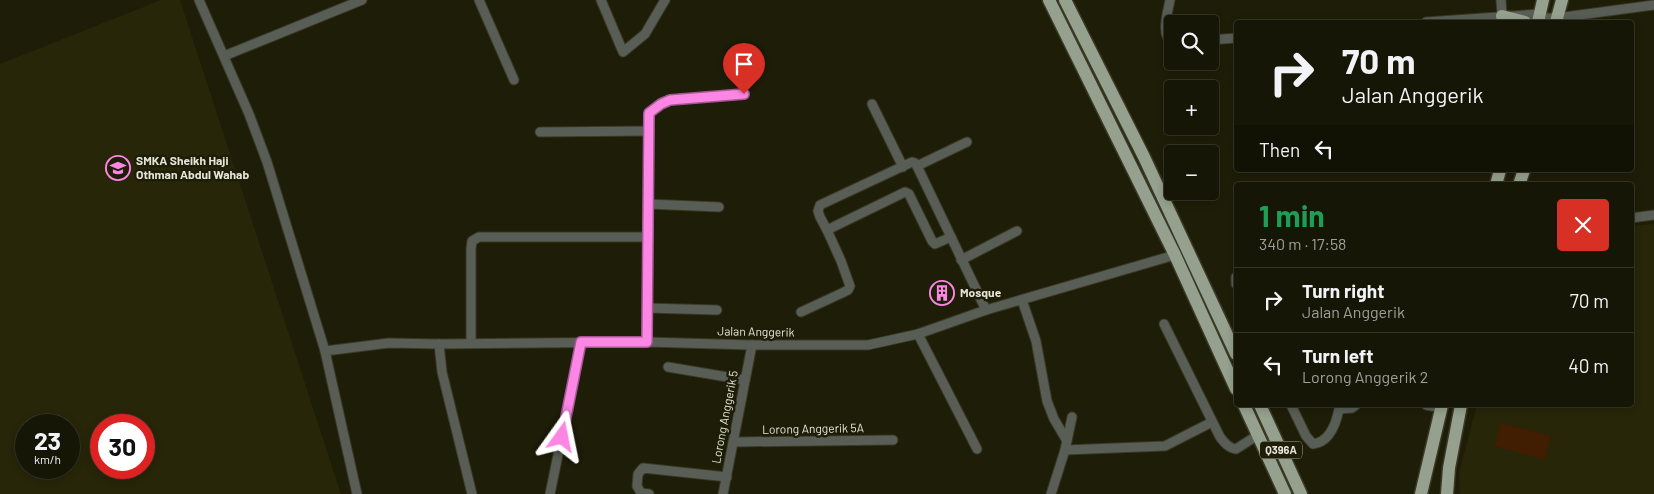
<!DOCTYPE html>
<html lang="en">
<head>
<meta charset="utf-8">
<style>
	:root { --surface:#161606; --page:#1f1f10; --text:#f1f3f6; --muted:#9e9f9b; --line:#353528 }
	body { margin:0; font-family:Barlow,sans-serif; background:var(--page); color:var(--text); height:100vh; display:flex; flex-direction:column; font-size:19px; white-space:nowrap }
	* { box-sizing:border-box; margin:0 }
	p { font-size:16px; color:var(--muted) }
	.icon { flex:none; width:28px; height:28px; fill:none; stroke:currentColor; stroke-width:2; stroke-linecap:round; stroke-linejoin:round }
	.map { position:relative; flex:1; overflow:hidden }
	.details { position:absolute; left:1234px; top:182px; width:400px; height:225px; display:flex; flex-direction:column; background:var(--surface); border-radius:5px; box-shadow:0 2px 8px #0003,0 0 0 1px var(--line) }
	.details>* { flex:none }
	.top-card { position:absolute; left:1234px; top:20px; width:400px; height:152px; border-radius:5px; box-shadow:0 2px 8px #0003,0 0 0 1px var(--line); background:#161606; color:var(--text); overflow:hidden }
	.buttons { position:absolute; left:1164px; top:15px; display:grid; gap:10px }
	.buttons a { display:grid; place-items:center; width:55px; height:55px; border-radius:5px; background:var(--surface); box-shadow:0 2px 8px #0003,0 0 0 1px var(--line); font-size:25px }
	.speed { position:absolute; left:15px; top:414px; display:flex; gap:10px; font-size:25px; font-weight:700; text-align:center }
	.speed>* { display:grid; place-content:center; width:65px; height:65px; border-radius:50%; background:var(--surface); box-shadow:0 2px 8px #0003,0 0 0 1px var(--line); line-height:1 }
	.speed small { font-size:12px; font-weight:400 }
	.speed .limit { border:8px solid #d22; background:#fff; color:#111 }
	.pin { position:absolute; display:grid; place-items:center; width:42px; height:42px; color:#fff; margin:-51px -21px; border-radius:50% 50% 50% 0; rotate:-45deg; box-shadow:0 0 5px #0007 }
	.pin .icon { rotate:45deg }
	.me { position:absolute; width:55px; margin:-28px; rotate:12deg; stroke-linejoin:round; filter:drop-shadow(0 0 4px #0008) }
	.turn { display:flex; align-items:center; gap:18px; height:105px; padding:0 25px; font-size:22px }
	.turn .icon { width:65px; height:65px; stroke-width:2.5 }
	.turn b { display:block; font-size:35px; line-height:42px }
	.then { display:flex; align-items:center; height:48px; padding:0 25px; background:#0003; gap:10px; font-size:19px }
	.round { display:grid; place-items:center; flex:none; width:52px; height:52px; border-radius:5px; background:var(--page) }
	.overview { display:flex; align-items:center; justify-content:space-between; height:85px; padding:0 25px }
	h1 { font-size:30px; font-weight:700; line-height:38px; color:#1e9e55 }
	ul { padding:0; list-style:none }
	li { display:flex; align-items:center; gap:15px; height:65px; padding:0 25px; border-top:1px solid var(--line) }
	li div { flex:1 }
	li b { display:block; font-size:19px }
	li em { font-style:normal }
	.map>svg:first-child { display:block }
	.built { fill:#272609; fill-rule:evenodd }
	.green { fill:#411d01 }
	.lines { fill:none; stroke-linecap:round; stroke-linejoin:round }
	.street-casing { stroke:#3a3925; stroke-width:11 }
	.primary-casing { stroke:#3a3925; stroke-width:15 }
	.street { stroke:#585e55; stroke-width:9 }
	.primary { stroke:#95a18e; stroke-width:12 }
	.route-casing { stroke:#a45794; stroke-width:12 }
	.route { stroke:#fc86e3; stroke-width:9 }
	.labels { text-anchor:middle; stroke-width:5; stroke-linejoin:round; paint-order:stroke }
	.shield { fill:#1e1d08; stroke:#a9a899; stroke-width:1 }
	.shield-label { font-size:11px; font-weight:bold; fill:#e4e4d7 }
	.poi-label { font-size:12px; font-weight:bold; fill:#e4e4d7; stroke:#1e1d08; text-anchor:start }
	.street-label { font-size:12px; fill:#e4e4d7; stroke:#1e1d08 }
</style>
</head>
<body>
<div class="map">
<svg width="1654" height="494" viewBox="0 0 1654 494">
	<rect width="100%" height="100%" fill="#1e1d08"/>
	<g class="built">
		<path d="M161 0H180L341 494H0V64ZM26 425H69V468H26ZM101 425H144V468H101Z"/>
		<polygon points="1654,224 1654,494 1460,494 1459,473 1477,405 1631,405 1631,226"/>
	</g>
	<polygon class="green" points="1501,423 1551,436 1545,460 1495,446"/>
	<g class="lines">
		<defs>
			<g id="street">
				<polyline points="199,0 249,114 267,162 325,351 357,494"/>
				<polyline points="479,0 514,80"/>
				<polyline points="601,0 623,52 645,34 665,0"/>
				<path d="M1170 0C1168 12 1160 35 1172 42"/>
				<polyline points="1501,0 1502,16"/>
				<polyline points="1539,18 1557,18 1654,5"/>
				<polyline points="1426,22 1539,14"/>
				<polyline points="1210,40 1236,38"/>
				<polyline points="224,56 362,0"/>
				<polyline points="872,104 903,167"/>
				<polyline points="540,132 649,131"/>
				<polyline points="917,166 967,142"/>
				<polyline points="648,204 719,207"/>
				<polyline points="1631,218 1654,215"/>
				<polyline points="827,230 905,192 909,194 932,241 935,244 951,237"/>
				<polyline points="961,260 1017,231"/>
				<polyline points="1236,277 1236,284"/>
				<polyline points="1022,300 1036,341 1047,401 1054,419 1067,441"/>
				<polyline points="647,308 717,310"/>
				<polyline points="801,312 842,293 848,290 850,286 841,261 827,230 820,217 818,211 820,205 912,162 915,163 917,166 986,310"/>
				<path d="M1164 324 1220 437C1224 442 1228 448 1236 449L1258 435"/>
				<polyline points="918,334 977,449"/>
				<polyline points="647,342 649,113 661,103 670,100 744,94"/>
				<polyline points="471,343 471,249 472,241 479,237 648,237"/>
				<polyline points="439,344 442,372 472,494"/>
				<polyline points="325,351 389,343 439,344 647,342 752,345 868,345 918,334 986,310 1175,255"/>
				<polyline points="668,367 745,380"/>
				<path d="M1291 405 1306 436 1313 444C1330 442 1336 424 1339 409L1352 408 1356 405"/>
				<polyline points="1426,405 1442,408"/>
				<polyline points="733,442 893,440"/>
				<polyline points="1065,450 1165,446 1212,422"/>
				<polyline points="550,494 581,342"/>
				<polyline points="649,494 641,493 637,486 638,474 643,468 727,477"/>
				<polyline points="723,494 752,345"/>
				<polyline points="1051,494 1065,450 1072,417"/>
			</g>
			<g id="primary">
				<polyline points="1049,0 1175,255 1236,389"/>
				<polyline points="1065,0 1144,157 1236,354"/>
				<polyline points="1502,16 1525,22"/>
				<polyline points="1538,22 1543,0"/>
				<polyline points="1556,22 1562,0"/>
				<polyline points="1496,185 1500,170"/>
				<polyline points="1519,185 1524,170"/>
				<polyline points="1244,405 1285,494"/>
				<polyline points="1260,405 1301,494"/>
				<polyline points="1421,494 1442,405"/>
				<polyline points="1447,494 1449,468 1461,405"/>
			</g>
		</defs>
		<use href="#street" class="street-casing"/>
		<use href="#primary" class="primary-casing"/>
		<use href="#street" class="street"/>
		<use href="#primary" class="primary"/>
	</g>
	<g class="lines">
		<defs>
			<polyline id="route" points="562,437 581,342 647,342 649,113 661,104 670,100 744,94"/>
		</defs>
		<use href="#route" class="route-casing"/>
		<use href="#route" class="route"/>
	</g>
	<defs>
		<symbol id="school-ring" viewBox="-11 -11 22 22"><circle r="9.5" fill="#1e1d08" stroke="#fc86e3" stroke-width="1.5"/><path d="M0-5L7-2L0 1L-7-2ZM-4 1L0 2.5L4 1V4Q0 6-4 4Z" fill="#fc86e3"/></symbol>
		<symbol id="building-ring" viewBox="-11 -11 22 22"><circle r="9.5" fill="#1e1d08" stroke="#fc86e3" stroke-width="1.5"/><path d="M-4-6H4V6H1V3H-1V6H-4ZM-2.5-4.3h1.7v1.8h-1.7ZM.8-4.3h1.7v1.8H.8ZM-2.5-1h1.7V.8h-1.7ZM.8-1h1.7V.8H.8Z" fill="#fc86e3"/></symbol>
	</defs>
	<g fill-rule="evenodd">
		<use href="#school-ring" x="104" y="154" width="28" height="28"/>
		<use href="#building-ring" x="928" y="279" width="28" height="28"/>
	</g>
	<g class="labels">
		<rect class="shield" x="1260" y="441.5" width="42" height="17" rx="4"/>
		<g class="shield-label">
			<text x="1281" y="454">Q396A</text>
		</g>
		<g class="poi-label">
			<text x="136" y="165">SMKA Sheikh Haji<tspan x="136" dy="14">Othman Abdul Wahab</tspan></text>
			<text x="960" y="297">Mosque</text>
		</g>
		<g class="street-label">
			<text transform="translate(756 332) rotate(1)" y="4">Jalan Anggerik</text>
			<text transform="translate(725 417) rotate(-79)" y="4">Lorong Anggerik 5</text>
			<text transform="translate(813 429) rotate(-1)" y="4">Lorong Anggerik 5A</text>
		</g>
	</g>
</svg>
<div class="buttons">
<a><svg class="icon" aria-label="search" viewBox="0 0 24 24"><circle cx="10" cy="10" r="6"/><path d="M15 15l6 6"/></svg></a>
<a>+</a>
<a>−</a>
</div>
<div class="speed"><div>23<small>km/h</small></div><div class="limit">30</div></div>
<div class="pin" style="left:744px;top:94px;background:#d93025"><svg class="icon" aria-label="arrive" viewBox="0 0 24 24"><path d="M6 21V4h12l-3 4 3 4H6"/></svg></div>
<svg class="me" style="left:562px;top:437px" viewBox="-20 -20 40 40"><path d="M0-17L14 15 0 8-14 15z" fill="#fc86e3" stroke="#fff" stroke-width="4"/></svg>
<div class="top-card">
<div class="turn"><svg class="icon" aria-label="right" viewBox="0 0 24 24"><path d="M7 20v-9h11M14 6l5 5-5 5"/></svg><div><b>70 m</b>Jalan Anggerik</div></div>
<div class="then">Then<svg class="icon" aria-label="left" viewBox="0 0 24 24"><path d="M17 20v-9H6M10 6l-5 5 5 5"/></svg></div>
</div>
<section class="details">
<div class="overview"><div><h1>1 min</h1><p>340 m · 17:58</p></div><a class="round" style="background:#d93025;color:#fff"><svg class="icon" aria-label="close" viewBox="0 0 24 24"><path d="M6 6l12 12M18 6L6 18"/></svg></a></div>
<ul>
<li><svg class="icon" aria-label="right" viewBox="0 0 24 24"><path d="M7 20v-9h11M14 6l5 5-5 5"/></svg><div><b>Turn right</b><p>Jalan Anggerik</p></div><em>70 m</em></li>
<li><svg class="icon" aria-label="left" viewBox="0 0 24 24"><path d="M17 20v-9H6M10 6l-5 5 5 5"/></svg><div><b>Turn left</b><p>Lorong Anggerik 2</p></div><em>40 m</em></li>
</ul>
</section>
</div>
</body>
</html>
